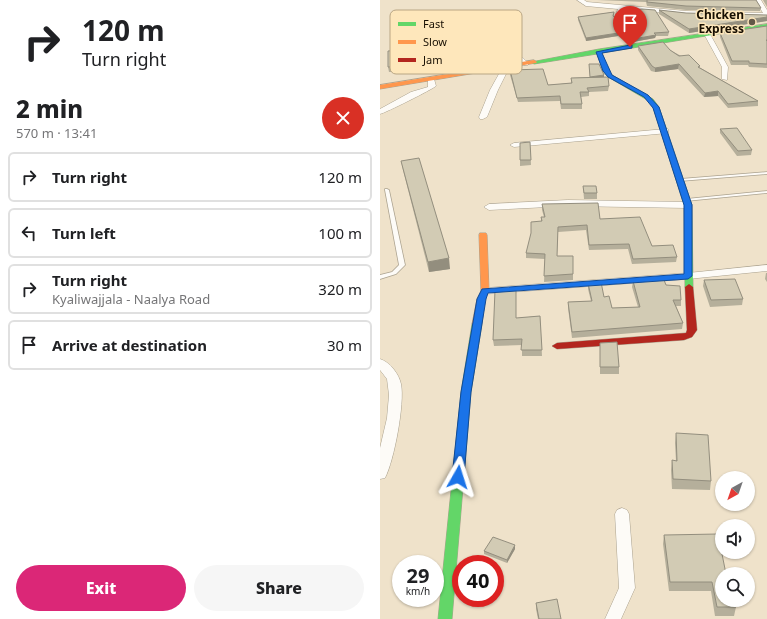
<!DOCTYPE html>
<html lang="en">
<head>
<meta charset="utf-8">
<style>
	:root { --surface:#fff; --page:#f6f6f6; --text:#202124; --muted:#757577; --line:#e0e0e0; --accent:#db2777 }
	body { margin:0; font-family:"Noto Sans",sans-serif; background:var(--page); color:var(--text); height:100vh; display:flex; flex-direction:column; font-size:15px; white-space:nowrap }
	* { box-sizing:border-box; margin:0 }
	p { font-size:13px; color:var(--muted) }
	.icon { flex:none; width:22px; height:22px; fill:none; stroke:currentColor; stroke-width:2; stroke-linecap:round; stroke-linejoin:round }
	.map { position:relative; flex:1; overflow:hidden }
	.panel { display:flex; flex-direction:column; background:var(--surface); width:380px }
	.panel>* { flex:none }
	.guide { background:#fff; color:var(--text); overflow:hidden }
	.needle { width:26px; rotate:220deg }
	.buttons { position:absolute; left:335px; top:471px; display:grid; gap:8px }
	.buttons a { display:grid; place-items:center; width:40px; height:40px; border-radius:50%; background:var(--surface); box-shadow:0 1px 3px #0004; font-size:20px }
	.speed { position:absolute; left:12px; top:555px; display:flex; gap:8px; font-size:20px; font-weight:700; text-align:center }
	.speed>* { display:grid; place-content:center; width:52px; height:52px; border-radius:50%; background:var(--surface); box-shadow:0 1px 3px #0004; line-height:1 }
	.speed small { font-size:10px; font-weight:400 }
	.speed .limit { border:6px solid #d22; background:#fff; color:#111 }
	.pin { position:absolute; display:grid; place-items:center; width:34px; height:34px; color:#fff; margin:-41px -17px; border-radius:50% 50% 50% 0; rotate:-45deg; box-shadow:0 0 4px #0007 }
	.pin .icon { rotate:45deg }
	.me { position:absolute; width:44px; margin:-22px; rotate:6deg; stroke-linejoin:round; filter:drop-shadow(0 0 3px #0008) }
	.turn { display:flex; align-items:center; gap:14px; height:84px; padding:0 16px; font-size:18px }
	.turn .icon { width:52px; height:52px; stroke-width:2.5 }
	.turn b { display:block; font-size:28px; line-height:34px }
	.round { display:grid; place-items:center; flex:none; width:42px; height:42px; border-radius:21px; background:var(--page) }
	.overview { display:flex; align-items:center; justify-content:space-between; height:68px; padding:0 16px }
	h1 { font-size:24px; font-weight:800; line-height:30px }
	.action { display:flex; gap:8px; margin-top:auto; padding:8px 16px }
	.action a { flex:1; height:46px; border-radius:24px; background:var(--accent); color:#fff; font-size:16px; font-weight:800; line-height:46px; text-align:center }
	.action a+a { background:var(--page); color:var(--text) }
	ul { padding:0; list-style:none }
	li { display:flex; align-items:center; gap:12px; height:50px; margin:0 8px 6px; padding:0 8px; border:2px solid var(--line); border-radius:6px }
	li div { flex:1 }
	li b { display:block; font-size:15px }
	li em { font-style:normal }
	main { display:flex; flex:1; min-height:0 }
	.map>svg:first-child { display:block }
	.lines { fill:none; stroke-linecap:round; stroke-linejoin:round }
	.lane-casing { stroke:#aba28f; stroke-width:1.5 }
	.street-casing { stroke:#aba28f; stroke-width:1 }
	.fast-casing { stroke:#aba28f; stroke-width:1 }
	.slow-casing { stroke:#aba28f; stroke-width:1 }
	.jam-casing { stroke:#aba28f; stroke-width:1 }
	.lane { fill:#fdfbf7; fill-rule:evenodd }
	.street { fill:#fdfbf7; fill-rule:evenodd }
	.fast { fill:#63d668; fill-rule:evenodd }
	.slow { fill:#ff974d; fill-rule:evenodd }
	.jam { fill:#b3261e; fill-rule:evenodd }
	.wall { fill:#b5af9b }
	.shaded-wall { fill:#938e7e }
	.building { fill:#d2cbb4; stroke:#938e7e }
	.route { fill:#1a73e8; stroke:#114b97 }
	.poi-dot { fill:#635948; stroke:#fee7bb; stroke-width:1.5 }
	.labels { text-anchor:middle; stroke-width:3; stroke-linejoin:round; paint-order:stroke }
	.far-poi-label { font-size:12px; font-weight:bold; fill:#170f02; stroke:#fee7bb; text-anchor:end }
	.key { fill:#fee7bb; stroke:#b9a684; stroke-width:1 }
	.key-label { font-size:11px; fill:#170f02 }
</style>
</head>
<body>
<main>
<section class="panel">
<div class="guide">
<div class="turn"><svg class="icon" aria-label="right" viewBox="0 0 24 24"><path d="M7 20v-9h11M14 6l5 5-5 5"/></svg><div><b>120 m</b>Turn right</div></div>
</div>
<div class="overview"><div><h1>2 min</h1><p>570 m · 13:41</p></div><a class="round" style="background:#d93025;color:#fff"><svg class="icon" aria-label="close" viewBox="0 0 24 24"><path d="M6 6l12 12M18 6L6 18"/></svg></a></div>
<ul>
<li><svg class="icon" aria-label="right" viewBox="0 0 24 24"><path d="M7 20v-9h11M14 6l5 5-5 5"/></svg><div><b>Turn right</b></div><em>120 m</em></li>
<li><svg class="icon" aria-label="left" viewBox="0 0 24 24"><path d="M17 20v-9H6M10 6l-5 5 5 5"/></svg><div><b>Turn left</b></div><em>100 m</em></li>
<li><svg class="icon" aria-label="right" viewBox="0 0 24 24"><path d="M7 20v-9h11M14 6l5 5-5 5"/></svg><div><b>Turn right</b><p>Kyaliwajjala - Naalya Road</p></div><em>320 m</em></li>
<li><svg class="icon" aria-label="arrive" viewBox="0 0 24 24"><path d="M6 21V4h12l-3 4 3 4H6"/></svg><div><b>Arrive at destination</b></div><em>30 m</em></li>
</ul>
<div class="action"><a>Exit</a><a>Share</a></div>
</section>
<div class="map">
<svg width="387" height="619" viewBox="0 0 387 619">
	<rect width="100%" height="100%" fill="#efe2ca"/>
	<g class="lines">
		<defs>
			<g id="lane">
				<polygon points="387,172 387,174 300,181 298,180 300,179"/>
				<polygon points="5,189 7,189 9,190 25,265 16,274 0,279 0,275 12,272 19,265 5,190"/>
				<polygon points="387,191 387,193 306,201 304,200 306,199"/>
			</g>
			<g id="street">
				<polygon points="197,0 204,0 207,2 306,11 383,13 375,0 381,0 387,10 387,17 306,15 243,9 240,19 237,21 234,19 238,9 206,6"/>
				<polygon points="112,19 114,20 114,22 79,46 84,48 133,52 133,31 138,30 139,54 148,63 148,65 144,65 134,56 83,52 71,46"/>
				<polygon points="327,32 330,34 348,67 347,80 342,79 342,67 324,34"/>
				<polygon points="119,68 123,68 127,72 118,90 107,117 103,119 100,119 99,117 110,90 120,72 118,69"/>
				<path d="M51 77 54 79 56 86C53 89 5 113 0 114V109L31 92 48 87V79Z"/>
				<polygon points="285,129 288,129 288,133 134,147 130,145 134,143"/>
				<polygon points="188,200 308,202 313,205 308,208 188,206 109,210 104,207 109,204"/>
				<polygon points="387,265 387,271 308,279 105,294 100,291 105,288 308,273"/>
				<path d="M0 359C10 362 19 374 21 384 25 403 14 461 5 478L0 479V448L7 418 9 395 7 379 0 370Z"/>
				<polygon points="242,508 247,510 249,514 255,588 241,619 225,619 239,588 235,514 237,510"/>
			</g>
			<g id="fast">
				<polygon points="387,24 387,26 222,53 229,71 232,75 273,99 279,107 312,205 313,287 312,289 306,289 305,287 304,205 273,107 269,101 228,77 223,71 217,54 154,64 151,62 219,49"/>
				<polygon points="97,321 102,324 91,392 72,619 58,619 81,392 92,324"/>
			</g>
			<g id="slow">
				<polygon points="154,60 157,62 156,63 0,89 0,85"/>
				<polygon points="100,233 106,233 107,235 109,291 105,299 102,324 97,327 92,324 97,299 101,291 99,235"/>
			</g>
			<polygon id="jam" points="309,284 313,287 317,330 312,337 304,340 177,349 172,346 177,343 306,333 307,330 305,287"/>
		</defs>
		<use href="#lane" class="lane-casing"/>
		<use href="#street" class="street-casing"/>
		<use href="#fast" class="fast-casing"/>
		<use href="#slow" class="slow-casing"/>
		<use href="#jam" class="jam-casing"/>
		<use href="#lane" class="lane"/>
		<use href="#street" class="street"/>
		<use href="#fast" class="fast"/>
		<use href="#slow" class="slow"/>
		<use href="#jam" class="jam"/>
	</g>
	<g class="wall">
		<polygon points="217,0 376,0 381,8 380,11 306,10 267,6 266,2"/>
		<polygon points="383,0 387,0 387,7"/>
		<polygon points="279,10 306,13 387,15 387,21 309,33 279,14"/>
		<polygon points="234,12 233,17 238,19 289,32 288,36 276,36 275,38 253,42 246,42 238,36 206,41 198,20 198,17"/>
		<polygon points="387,26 387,68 369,67 368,65 351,65 340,37 340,33"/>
		<polygon points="258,46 290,50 320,66 319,67 378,101 378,106 348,108 338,96 324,97 298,69 275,72 271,71 258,50"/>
		<polygon points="40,61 40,66 36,66 37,70 9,72 8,67"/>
		<polygon points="209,64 224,75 224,77 229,86 228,91 209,92 209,96 201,97 202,104 202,109 181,109 180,101 138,102 130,75 130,70 168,85 191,83 191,78 210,77"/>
		<polygon points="340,129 372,150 371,155 357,156 340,133"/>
		<polygon points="150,142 151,165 140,166 140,143"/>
		<polygon points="21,161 70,269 49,272 23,170"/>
		<polygon points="203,186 217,193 217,199 204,199"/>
		<polygon points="162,204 220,219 272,246 297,257 296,262 252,264 248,249 209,250 206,230 178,232 177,256 193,256 193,280 164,282 165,259 146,258 146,253 161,221 161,217 164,217 162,210"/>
		<polygon points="386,273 387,273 387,282 385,279"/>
		<polygon points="324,280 363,299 362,305 330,307 323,286"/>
		<polygon points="253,281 286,285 301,300 301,306 296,306 303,323 302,329 192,338 188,308 188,302 211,301 208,289 208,283 224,297 232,308 258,307 252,287"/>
		<polygon points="160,316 162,356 142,356 142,345 114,346 113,340 137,318"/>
		<polygon points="220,343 239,367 239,374 220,374"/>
		<polygon points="296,433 331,481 330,490 292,489 291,470 292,460 296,461 295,443"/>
		<polygon points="284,535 342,574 356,607 354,616 335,616 331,591 289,591 283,544"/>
		<polygon points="135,545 135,549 127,563 104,554 104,551"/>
		<polygon points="156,603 181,619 158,619 156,609"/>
	</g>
	<g class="shaded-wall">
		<polygon points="387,17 387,21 309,33 309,29"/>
		<polygon points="238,33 238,36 206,41 206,38"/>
		<polygon points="276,35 275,38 253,42 253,39"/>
		<polygon points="40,61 40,66 36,66 34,62"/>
		<polygon points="299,64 298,69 275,72 275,68"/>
		<polygon points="224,75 224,80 210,77"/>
		<polygon points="338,91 338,96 324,97 325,93"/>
		<polygon points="69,258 70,269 49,272 48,262"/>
		<polygon points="135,545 135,549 127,563 127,560"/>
	</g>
	<g class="building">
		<polygon points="267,0 376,0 381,8 306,6 267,2"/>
		<polygon points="262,9 275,10 289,32 274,33 276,35 253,39 246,39 238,33 206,38 198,17 234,12 233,16 238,19 242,16 243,11"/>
		<polygon points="279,10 306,13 387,15 387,17 309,29"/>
		<polygon points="387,26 387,40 386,40 387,41 387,64 369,63 369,61 352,61 340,33"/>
		<polygon points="283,42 290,50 299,56 309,55 320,66 318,67 378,101 348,104 338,91 325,93 299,64 275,68 272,66 258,46"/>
		<polygon points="35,49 40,61 34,62 36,65 8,67 8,51"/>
		<polygon points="209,64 219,64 224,75 210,77"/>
		<polygon points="163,69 168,85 192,83 191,78 228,77 229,86 207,88 209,92 200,92 202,104 181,104 180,96 137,98 130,70"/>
		<polygon points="357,128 372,150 358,151 340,129"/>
		<polygon points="150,142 151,160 140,160 140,143"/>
		<polygon points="39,158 69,258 48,262 21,161"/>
		<polygon points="203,186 216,186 217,193 204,193"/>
		<polygon points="218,203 220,219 260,217 272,246 293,245 297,257 253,259 249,244 209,245 207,225 178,227 177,256 193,256 193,274 164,276 165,254 146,253 151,233 151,222 162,221 161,217 165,217 162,204"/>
		<polygon points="355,279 363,299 331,300 324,280"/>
		<polygon points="284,280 286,285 300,286 301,300 293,300 303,323 192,332 188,302 212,301 208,283 221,282 224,297 229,296 232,308 260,307 253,281"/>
		<polygon points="136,289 136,318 160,316 162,350 141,350 142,339 113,340 115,290"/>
		<polygon points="237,342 239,367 220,367 220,343"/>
		<polygon points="296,433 328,435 331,481 293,479 292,460 297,461"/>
		<polygon points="338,534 346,574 342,574 342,600 355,600 356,607 337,607 332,582 290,582 284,535"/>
		<polygon points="113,537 135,545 127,560 104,551"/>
		<polygon points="177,599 181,619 159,619 156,603"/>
	</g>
	<polygon class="route" points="250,45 252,45 252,48 222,53 232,75 268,95 279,107 312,205 312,276 308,279 108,293 106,299 91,392 84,477 82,480 78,481 74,480 72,477 81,392 97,299 102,289 304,274 304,205 273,108 264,97 228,77 223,71 216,52"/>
	<circle class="poi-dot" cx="372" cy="22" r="4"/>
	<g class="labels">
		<g class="far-poi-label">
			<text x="364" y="19">Chicken<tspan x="364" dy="14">Express</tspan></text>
		</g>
	</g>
	<rect x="10" y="10" width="132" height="64" rx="6" class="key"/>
	<rect x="18" y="22" width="18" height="4" fill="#63d668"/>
	<rect x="18" y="40" width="18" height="4" fill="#ff974d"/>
	<rect x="18" y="58" width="18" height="4" fill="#b3261e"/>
	<g class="key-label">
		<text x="43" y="28">Fast</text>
		<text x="43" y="46">Slow</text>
		<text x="43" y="64">Jam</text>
	</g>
</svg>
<div class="buttons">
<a><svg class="needle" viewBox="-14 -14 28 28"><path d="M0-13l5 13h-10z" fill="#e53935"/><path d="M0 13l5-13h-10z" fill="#757577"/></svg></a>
<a><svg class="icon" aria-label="sound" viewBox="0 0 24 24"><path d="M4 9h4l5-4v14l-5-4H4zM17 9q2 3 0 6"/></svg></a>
<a><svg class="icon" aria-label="search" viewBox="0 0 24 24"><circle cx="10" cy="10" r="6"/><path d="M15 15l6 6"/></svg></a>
</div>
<div class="speed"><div>29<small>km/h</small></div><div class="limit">40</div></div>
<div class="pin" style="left:250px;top:47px;background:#d93025"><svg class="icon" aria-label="arrive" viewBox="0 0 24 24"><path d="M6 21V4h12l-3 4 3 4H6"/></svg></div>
<svg class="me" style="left:78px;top:477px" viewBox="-20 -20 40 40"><path d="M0-17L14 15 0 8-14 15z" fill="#1a73e8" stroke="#fff" stroke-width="4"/></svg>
</div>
</main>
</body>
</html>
